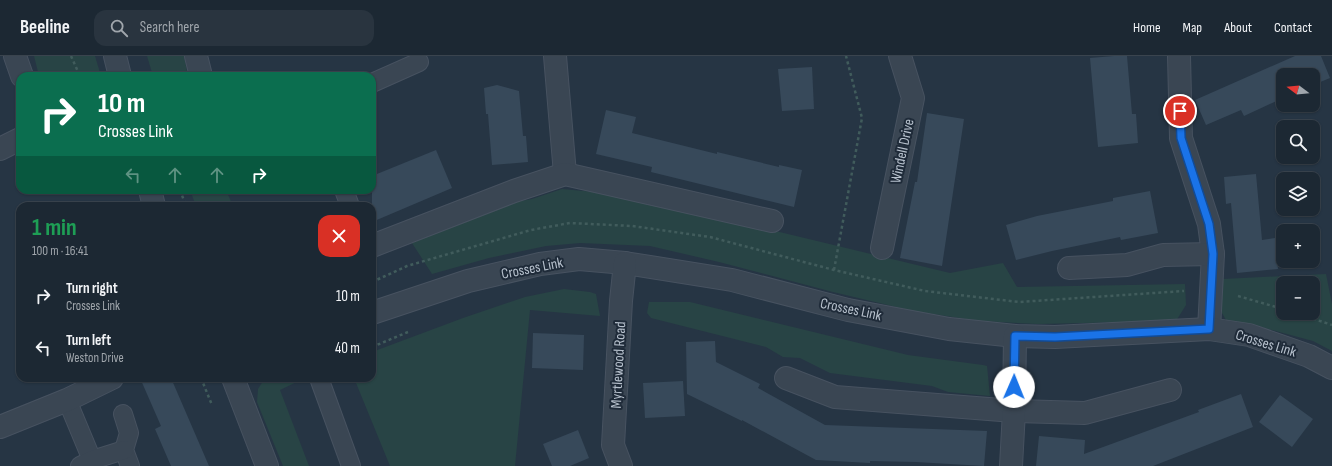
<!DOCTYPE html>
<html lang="en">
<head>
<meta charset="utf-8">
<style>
	:root { --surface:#1c2833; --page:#29343f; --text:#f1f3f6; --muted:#a0a6ac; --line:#3a444e }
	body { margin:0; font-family:"Sofia Sans Condensed",sans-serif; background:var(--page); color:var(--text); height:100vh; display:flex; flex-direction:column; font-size:15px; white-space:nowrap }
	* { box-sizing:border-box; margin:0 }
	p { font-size:13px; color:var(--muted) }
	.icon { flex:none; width:22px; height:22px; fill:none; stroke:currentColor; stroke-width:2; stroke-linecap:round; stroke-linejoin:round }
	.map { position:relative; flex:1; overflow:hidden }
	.panel { position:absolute; left:16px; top:146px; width:360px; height:180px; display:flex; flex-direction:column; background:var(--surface); border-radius:12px; box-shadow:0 1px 3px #0004,0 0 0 1px var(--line) }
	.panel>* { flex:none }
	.top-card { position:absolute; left:16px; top:16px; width:360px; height:122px; border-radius:12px; box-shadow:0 1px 3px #0004,0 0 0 1px var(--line); background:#0b6e4f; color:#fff; overflow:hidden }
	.needle { width:26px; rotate:286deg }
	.controls { position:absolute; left:1276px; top:12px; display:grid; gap:8px }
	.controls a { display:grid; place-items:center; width:44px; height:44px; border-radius:8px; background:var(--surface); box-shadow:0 1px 3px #0004,0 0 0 1px var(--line); font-size:20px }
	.pin { position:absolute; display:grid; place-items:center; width:34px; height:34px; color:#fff; margin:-17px; border:2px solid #fff; border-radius:50%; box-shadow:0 1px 4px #0007 }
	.me { position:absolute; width:44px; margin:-22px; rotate:1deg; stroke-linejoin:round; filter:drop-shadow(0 0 3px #0008) }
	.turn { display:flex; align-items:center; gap:14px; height:84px; padding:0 16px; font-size:18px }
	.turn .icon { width:52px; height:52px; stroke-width:2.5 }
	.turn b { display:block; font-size:28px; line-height:34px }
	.lanes { display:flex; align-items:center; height:38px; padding:0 16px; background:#0003; justify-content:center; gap:20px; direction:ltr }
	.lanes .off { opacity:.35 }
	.round { display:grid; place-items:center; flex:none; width:42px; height:42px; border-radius:12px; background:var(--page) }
	.overview { display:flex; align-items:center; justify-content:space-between; height:68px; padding:0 16px }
	h1 { font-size:24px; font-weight:700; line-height:30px; color:#1e9e55 }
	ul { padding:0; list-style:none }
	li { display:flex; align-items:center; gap:12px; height:52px; padding:0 16px }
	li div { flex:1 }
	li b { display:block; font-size:15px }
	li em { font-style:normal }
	header { display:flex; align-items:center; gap:24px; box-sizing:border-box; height:56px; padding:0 20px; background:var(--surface); border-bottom:1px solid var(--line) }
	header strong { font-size:19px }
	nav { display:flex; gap:22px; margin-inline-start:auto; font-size:14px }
	.search { width:280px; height:36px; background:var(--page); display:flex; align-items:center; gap:10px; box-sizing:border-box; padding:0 14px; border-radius:12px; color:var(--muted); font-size:15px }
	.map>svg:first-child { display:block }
	.green { fill:#284445; fill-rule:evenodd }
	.building { fill:#37495a }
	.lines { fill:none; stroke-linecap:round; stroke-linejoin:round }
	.lane-casing { stroke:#475260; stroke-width:20 }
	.street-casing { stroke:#475260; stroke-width:24 }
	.path { stroke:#415c5c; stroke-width:2.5; stroke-dasharray:3 3; stroke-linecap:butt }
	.lane { stroke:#3a4653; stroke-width:18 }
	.street { stroke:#3a4653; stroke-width:22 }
	.route-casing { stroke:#114b97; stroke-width:10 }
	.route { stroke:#1a73e8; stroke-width:7 }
	.labels { text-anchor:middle; stroke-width:4; stroke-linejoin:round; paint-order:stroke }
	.street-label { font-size:15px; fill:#b7c1cd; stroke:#1f2b39 }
</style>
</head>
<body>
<header>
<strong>Beeline</strong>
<div class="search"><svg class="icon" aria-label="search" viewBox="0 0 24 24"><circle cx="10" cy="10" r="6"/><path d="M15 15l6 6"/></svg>Search here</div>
<nav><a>Home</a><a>Map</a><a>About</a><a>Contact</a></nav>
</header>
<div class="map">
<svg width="1332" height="410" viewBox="0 0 1332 410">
	<rect width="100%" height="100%" fill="#263544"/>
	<g class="green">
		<polygon points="34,0 95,0 101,20 39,20"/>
		<polygon points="147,0 184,0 188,20 153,20"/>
		<polygon points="562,133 595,136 742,167 950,217 1003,207 1017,231 1185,228 1186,249 1176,265 1038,268 979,265 913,255 833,236 719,206 650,190 580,187 546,190 489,202 432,218 412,187 509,147 532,143"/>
		<polygon points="190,134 226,134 233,150 196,150"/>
		<path d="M1326 218 1332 248V295L1313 285 1250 268 1226 264 1218 250 1223 223ZM1283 227H1313V257H1283Z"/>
		<polygon points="564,233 590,236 596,238 600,260 530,254 515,410 390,410 354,322 372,322 372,296 463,262 525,241"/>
		<polygon points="649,246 690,246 908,299 983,309 987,310 990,340 948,336 932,330 830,317 800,302 783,301 766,291 651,262 647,257"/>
		<polygon points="305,322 280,334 309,410 283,410 257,346 258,333 265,322"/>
	</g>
	<g class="building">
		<polygon points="1114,0 1127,0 1132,58 1136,58 1138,87 1098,91 1090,2"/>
		<polygon points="1295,0 1321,0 1330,22 1313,29 1313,19 1283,19 1283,42 1244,60 1241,54 1206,69 1195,44"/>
		<polygon points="812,11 814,53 782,55 778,13"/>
		<polygon points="497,29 519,35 523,80 526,80 528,106 492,109 488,58 486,58 484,32"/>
		<polygon points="606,54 636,61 632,77 717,98 717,96 779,111 779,109 802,114 794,151 651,116 652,111 596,98"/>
		<polygon points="927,57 964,63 942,210 900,202 915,126 917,126"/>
		<polygon points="436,94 452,132 372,166 372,120"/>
		<polygon points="1256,118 1262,184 1275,182 1278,213 1237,217 1231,147 1226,148 1224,121"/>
		<polygon points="1150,135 1158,177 1121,184 1120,181 1052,195 1016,204 1006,169 1037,160 1113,145 1113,142"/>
		<polygon points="533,277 584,279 583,314 532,312"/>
		<polygon points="715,285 716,306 760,328 758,332 825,369 987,375 984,410 916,406 870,405 870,407 816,404 742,364 742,365 687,338 686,286"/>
		<polygon points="140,322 171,322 209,410 171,410 155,373 161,370"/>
		<polygon points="683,325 685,360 645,362 643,327"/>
		<polygon points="1241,338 1253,371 1153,410 1036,410 1039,380 1085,384 1084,398 1199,356 1198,354"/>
		<polygon points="1280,339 1313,363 1292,391 1259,366"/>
		<polygon points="578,374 589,402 570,410 552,410 543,388"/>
	</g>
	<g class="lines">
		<defs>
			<g id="lane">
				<polyline points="372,27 419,6"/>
				<polyline points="344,134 350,150"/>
				<polyline points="319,322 351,410"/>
				<polyline points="67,344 92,404"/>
				<polyline points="123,358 129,377 124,394 130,410"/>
				<polyline points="80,410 92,404 124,394"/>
			</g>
			<g id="street">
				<polyline points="15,0 22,20"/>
				<polyline points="115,0 120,20"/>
				<polyline points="196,0 201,20"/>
				<polyline points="555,0 565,118"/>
				<polyline points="1179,0 1181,82 1209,168 1213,198 1209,273"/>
				<polyline points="0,93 20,83"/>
				<polyline points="150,134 154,150"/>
				<polyline points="372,190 514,135 565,118 772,165"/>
				<polyline points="882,192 913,42 900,0"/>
				<polyline points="1069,212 1127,209 1163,199 1213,198"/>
				<polyline points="372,257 468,225 540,208 579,203 625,207 732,224 848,254 949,273 1015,280 1055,281 1209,273 1249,279 1309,300 1332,312"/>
				<polyline points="233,322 267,410"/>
				<polyline points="786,322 835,341 1014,355 1085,357 1170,334"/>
				<polyline points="0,371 67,344 112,322"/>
				<polyline points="621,410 613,389 621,245 625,207"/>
				<polyline points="1011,410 1014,355 1015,280"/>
			</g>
		</defs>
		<use href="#lane" class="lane-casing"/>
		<use href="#street" class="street-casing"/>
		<g class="path">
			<polyline points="71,0 80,20"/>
			<polyline points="180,134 186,150"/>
			<polyline points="834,214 862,62 846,0"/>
			<polyline points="372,226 407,210 531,174 570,167 632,170 710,181 834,214 925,235 1019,246 1184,235"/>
			<polyline points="1238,240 1283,253"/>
			<polyline points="1296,257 1332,269"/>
			<polyline points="372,291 408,276"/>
			<polyline points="201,322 212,349"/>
		</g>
		<use href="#lane" class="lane"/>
		<use href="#street" class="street"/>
	</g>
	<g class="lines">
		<defs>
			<polyline id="route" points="1014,331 1015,280 1055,281 1209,273 1213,198 1209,168 1181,82 1180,55"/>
		</defs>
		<use href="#route" class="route-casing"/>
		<use href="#route" class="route"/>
	</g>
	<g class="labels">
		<g class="street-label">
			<text transform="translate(902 95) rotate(-78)" y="5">Windell Drive</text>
			<text transform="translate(532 212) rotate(-11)" y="5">Crosses Link</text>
			<text transform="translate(851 253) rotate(12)" y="5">Crosses Link</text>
			<text transform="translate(1266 287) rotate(17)" y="5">Crosses Link</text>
			<text transform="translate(618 309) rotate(-87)" y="5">Myrtlewood Road</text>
		</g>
	</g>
</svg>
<div class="controls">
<a><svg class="needle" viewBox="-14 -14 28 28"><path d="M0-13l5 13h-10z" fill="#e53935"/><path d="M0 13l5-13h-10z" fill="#a0a6ac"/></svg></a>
<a><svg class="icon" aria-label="search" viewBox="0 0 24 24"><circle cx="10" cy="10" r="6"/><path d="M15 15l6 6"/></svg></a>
<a><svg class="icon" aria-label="layers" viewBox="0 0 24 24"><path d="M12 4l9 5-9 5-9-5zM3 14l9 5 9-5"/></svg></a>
<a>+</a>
<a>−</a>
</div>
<div class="pin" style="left:1180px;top:55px;background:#d93025"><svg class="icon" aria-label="arrive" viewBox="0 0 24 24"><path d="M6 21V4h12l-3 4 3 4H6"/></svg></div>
<svg class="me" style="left:1014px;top:331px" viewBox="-20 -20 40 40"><circle r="19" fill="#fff"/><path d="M0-13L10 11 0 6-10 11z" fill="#1a73e8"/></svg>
<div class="top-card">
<div class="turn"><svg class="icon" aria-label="right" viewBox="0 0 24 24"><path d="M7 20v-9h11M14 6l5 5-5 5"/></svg><div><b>10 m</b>Crosses Link</div></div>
<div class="lanes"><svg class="icon off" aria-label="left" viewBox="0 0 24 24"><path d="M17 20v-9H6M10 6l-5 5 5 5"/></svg><svg class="icon off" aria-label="ahead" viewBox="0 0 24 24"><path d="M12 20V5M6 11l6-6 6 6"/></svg><svg class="icon off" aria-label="ahead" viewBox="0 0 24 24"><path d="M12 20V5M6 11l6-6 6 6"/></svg><svg class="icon" aria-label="right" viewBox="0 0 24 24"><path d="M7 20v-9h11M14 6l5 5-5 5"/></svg></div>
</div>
<section class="panel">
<div class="overview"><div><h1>1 min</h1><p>100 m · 16:41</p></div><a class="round" style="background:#d93025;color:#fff"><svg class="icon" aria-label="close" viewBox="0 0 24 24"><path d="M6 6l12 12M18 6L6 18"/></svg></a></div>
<ul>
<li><svg class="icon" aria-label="right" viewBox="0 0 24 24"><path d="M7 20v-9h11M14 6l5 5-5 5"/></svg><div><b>Turn right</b><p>Crosses Link</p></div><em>10 m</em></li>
<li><svg class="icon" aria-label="left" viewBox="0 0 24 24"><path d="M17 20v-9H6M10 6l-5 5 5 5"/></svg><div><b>Turn left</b><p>Weston Drive</p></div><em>40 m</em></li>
</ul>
</section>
</div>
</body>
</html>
